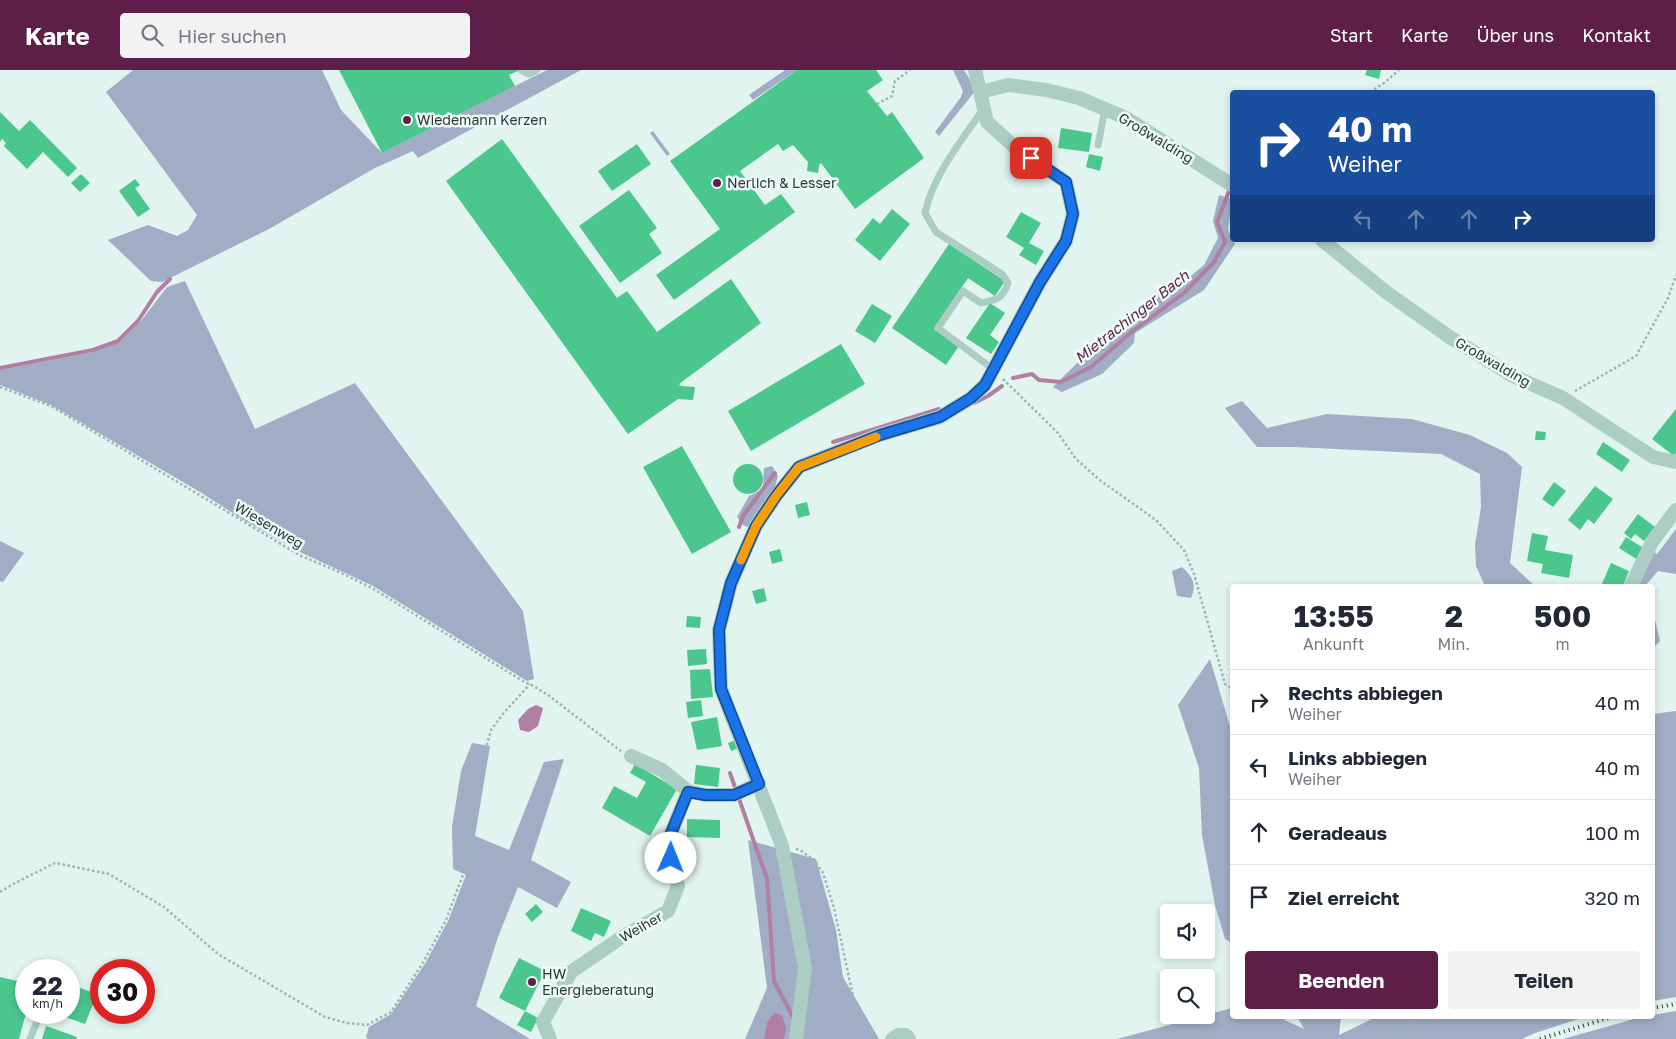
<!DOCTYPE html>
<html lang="de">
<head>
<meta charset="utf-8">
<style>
	:root { --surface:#fff; --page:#f2f2f3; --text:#1f2937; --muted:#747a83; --line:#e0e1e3; --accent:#5d1f47 }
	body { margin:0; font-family:"Golos Text",sans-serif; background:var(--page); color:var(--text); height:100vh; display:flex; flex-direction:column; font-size:19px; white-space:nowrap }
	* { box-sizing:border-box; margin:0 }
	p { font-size:16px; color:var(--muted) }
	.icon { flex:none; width:28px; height:28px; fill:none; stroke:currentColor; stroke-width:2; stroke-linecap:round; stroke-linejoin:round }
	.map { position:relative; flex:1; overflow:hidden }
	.sheet { position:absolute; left:1230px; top:514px; width:425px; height:435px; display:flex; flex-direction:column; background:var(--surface); border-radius:5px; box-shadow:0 2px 8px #0003 }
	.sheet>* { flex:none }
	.hud { position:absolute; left:1230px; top:20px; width:425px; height:152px; border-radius:5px; box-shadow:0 2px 8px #0003; background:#1a4fa0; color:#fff; overflow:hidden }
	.controls { position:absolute; left:1160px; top:834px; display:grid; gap:10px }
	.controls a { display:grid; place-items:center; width:55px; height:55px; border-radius:5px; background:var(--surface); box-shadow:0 2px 8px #0003; font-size:25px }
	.speed { position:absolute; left:15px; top:889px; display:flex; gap:10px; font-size:25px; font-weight:700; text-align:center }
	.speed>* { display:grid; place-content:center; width:65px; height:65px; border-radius:50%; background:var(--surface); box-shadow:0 2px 8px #0003; line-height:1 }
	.speed small { font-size:12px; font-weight:400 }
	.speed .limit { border:8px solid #d22; background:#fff; color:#111 }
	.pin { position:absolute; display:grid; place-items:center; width:42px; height:42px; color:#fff; margin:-21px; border-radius:10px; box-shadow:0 2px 8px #0006 }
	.me { position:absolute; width:55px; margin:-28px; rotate:1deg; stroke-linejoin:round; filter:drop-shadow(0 0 4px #0008) }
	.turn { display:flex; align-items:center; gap:18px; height:105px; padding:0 15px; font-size:22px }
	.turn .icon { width:65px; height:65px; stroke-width:2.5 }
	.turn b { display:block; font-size:35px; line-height:42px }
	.lanes { display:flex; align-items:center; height:48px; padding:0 15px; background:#0003; justify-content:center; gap:25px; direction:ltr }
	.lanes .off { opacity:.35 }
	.eta { display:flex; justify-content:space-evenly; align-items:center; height:85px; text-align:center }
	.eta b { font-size:30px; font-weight:700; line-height:35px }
	.cta { display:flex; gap:10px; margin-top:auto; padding:10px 15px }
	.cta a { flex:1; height:58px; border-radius:5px; background:var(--accent); color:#fff; font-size:20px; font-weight:700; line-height:58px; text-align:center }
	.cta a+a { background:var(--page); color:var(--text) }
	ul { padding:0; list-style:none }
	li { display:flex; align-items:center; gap:15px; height:65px; padding:0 15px; border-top:1px solid var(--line) }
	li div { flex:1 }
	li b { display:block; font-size:19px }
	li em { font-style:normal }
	header { display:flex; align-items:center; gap:30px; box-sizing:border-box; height:70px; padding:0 25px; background:var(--accent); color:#fff }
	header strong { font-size:24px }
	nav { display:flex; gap:28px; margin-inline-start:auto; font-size:18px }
	.search { width:350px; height:45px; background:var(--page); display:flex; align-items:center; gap:12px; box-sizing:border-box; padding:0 18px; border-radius:5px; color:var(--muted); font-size:19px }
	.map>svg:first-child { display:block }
	.green { fill:#a0adc4 }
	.water { fill:#b17fa1 }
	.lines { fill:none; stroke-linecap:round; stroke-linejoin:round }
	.stream { stroke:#b17fa1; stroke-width:4 }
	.building { fill:#4bc78e }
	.path { stroke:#96b9af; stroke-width:2.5; stroke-dasharray:2.5 2.5; stroke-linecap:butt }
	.lane { stroke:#accdc4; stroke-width:7 }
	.street { stroke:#accdc4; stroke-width:14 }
	.rail { stroke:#2b3b34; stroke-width:4; stroke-dasharray:1 4; stroke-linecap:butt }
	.route-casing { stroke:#114b97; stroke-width:12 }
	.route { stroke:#1a73e8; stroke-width:9 }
	.slow { stroke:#f59e0b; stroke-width:9 }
	.poi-dot { fill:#5d1f47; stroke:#eefbf9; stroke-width:2 }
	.labels { text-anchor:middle; stroke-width:5; stroke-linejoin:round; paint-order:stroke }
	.poi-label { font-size:14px; fill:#2b3b34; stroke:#eefbf9; text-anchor:start }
	.street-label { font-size:14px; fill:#2b3b34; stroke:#eefbf9 }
	.water-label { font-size:15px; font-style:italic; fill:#5d1f47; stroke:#eefbf9 }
</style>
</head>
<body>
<header>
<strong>Karte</strong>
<div class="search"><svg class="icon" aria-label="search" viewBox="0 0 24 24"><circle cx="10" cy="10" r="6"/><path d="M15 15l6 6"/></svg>Hier suchen</div>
<nav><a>Start</a><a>Karte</a><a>Über uns</a><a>Kontakt</a></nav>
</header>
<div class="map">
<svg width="1676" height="969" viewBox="0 0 1676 969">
	<rect width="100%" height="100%" fill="#e1f4f0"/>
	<g class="green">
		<polygon points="133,0 322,0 341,40 382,83 547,0 581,0 418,88 413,81 375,98 269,159 162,212 151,211 108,170 148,155 177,166 188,160 197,145 106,22"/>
		<polygon points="785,0 797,0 753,30 749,25"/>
		<polygon points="953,0 964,0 976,20 939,66 935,62 961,27 963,21"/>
		<polygon points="653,61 670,84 667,86 650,63"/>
		<polygon points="1219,125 1232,129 1228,160 1235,174 1204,220 1135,263 1134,273 1102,304 1062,322 1053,317 1088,282 1116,268 1121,255 1151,235 1161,219 1174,220 1204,195 1218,168 1213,151"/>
		<polygon points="185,211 255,359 355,313 523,541 534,609 527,611 373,516 302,483 242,449 200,422 51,335 0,315 0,300 93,282 120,272 141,251 167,217"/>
		<polygon points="1242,331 1267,358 1327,344 1412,349 1470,365 1507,383 1522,397 1510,493 1535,516 1485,516 1476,496 1475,475 1481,437 1480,404 1441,384 1294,377 1257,377 1225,338"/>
		<polygon points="772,396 778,406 775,417 756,450 747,457 743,455 737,447 749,426 759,421 763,416 764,398"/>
		<polygon points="1676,459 1676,504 1658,501 1645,516 1639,516 1653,481 1657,484"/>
		<polygon points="0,471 24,483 3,512 0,511"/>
		<path d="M1182 497C1192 506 1197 514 1191 528L1177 526 1172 501Z"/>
		<polygon points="1653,549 1655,550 1660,571 1653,578"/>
		<polygon points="1210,589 1232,663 1232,873 1225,869 1215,835 1202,765 1199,698 1178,635"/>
		<polygon points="1676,641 1676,927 1653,931 1653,644"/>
		<polygon points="472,673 490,676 475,766 509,780 544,692 564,689 531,790 571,812 557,838 518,817 498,867 476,936 530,969 368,969 366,967 369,957 391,944 426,892 448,851 466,805 453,799 452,757 461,701"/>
		<polygon points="748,770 816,789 836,860 843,907 879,969 745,969 767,918"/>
		<polygon points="1232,938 1232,946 1276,946 1304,959 1297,946 1341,946 1339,965 1378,946 1588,946 1535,963 1522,969 1117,969"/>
		<polygon points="1676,941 1676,969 1563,969 1641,947 1652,946 1653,945"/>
	</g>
	<g class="water">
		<polygon points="536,635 543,638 538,656 529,662 520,660 518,650 528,639"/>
		<polygon points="774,943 782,945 786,958 784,969 764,969 767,953"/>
	</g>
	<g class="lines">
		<g class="stream">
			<polyline points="0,298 93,280 118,271 138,251 157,222 170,209"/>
			<polyline points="1013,308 1032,304 1039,310 1061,312 1091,297 1134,260 1184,223 1214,192 1225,172 1217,152 1229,121"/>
			<polyline points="974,333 988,326 1002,316"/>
			<polyline points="833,372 939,339"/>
			<polyline points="739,457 743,446 775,403"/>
			<polyline points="730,703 767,809 774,911 794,949"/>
		</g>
	</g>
	<g class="building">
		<polygon points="339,0 520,0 509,5 515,16 382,83"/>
		<polygon points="797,0 876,0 883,10 867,21 887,46 892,42 924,88 855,139 821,93 819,95 818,103 807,101 808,92 793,75 783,81 778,74 740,101 765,135 781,124 795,142 674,230 656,205 720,159 670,91"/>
		<polygon points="1367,0 1381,0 1379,9 1365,5"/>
		<polygon points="0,42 19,61 30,50 77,98 68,107 43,82 27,99 4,76 6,73 2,69 0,72"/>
		<polygon points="1061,58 1092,63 1089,82 1058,78"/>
		<polygon points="502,69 617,228 627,221 657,262 731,209 761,253 679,314 681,316 695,317 693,330 678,329 628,364 446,111"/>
		<polygon points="637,74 651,94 612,121 598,101"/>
		<polygon points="1089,84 1103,87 1100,101 1086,97"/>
		<polygon points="81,104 90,113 80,122 71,113"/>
		<polygon points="135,109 140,115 135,118 150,139 138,147 119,121"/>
		<polygon points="629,120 657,158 649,164 662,183 620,213 579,156"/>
		<polygon points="892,139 910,154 880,191 855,170 873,148 880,154"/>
		<polygon points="1021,142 1041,153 1029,173 1044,181 1036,195 1019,185 1024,178 1006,167"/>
		<polygon points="949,174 1005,211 995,226 968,208 934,259 959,276 946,295 892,258"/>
		<polygon points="990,233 1005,243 990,265 999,272 991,284 966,268"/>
		<polygon points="872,234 892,246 875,273 855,261"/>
		<polygon points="841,274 865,314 751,381 728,341"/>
		<polygon points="1676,339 1676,383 1674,386 1652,369"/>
		<polygon points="1536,361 1546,362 1545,370 1535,370"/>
		<polygon points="1603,372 1630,390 1622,402 1596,384"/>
		<polygon points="682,376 731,462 692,484 643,397"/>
		<circle cx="748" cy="409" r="15"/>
		<polygon points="1554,412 1566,421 1553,437 1542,429"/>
		<polygon points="1595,416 1613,429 1594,454 1588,449 1580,460 1568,450"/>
		<polygon points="807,432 810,445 798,448 795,435"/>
		<polygon points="1638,444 1655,457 1644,471 1635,464 1631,469 1624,463"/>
		<polygon points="1532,463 1548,466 1545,480 1573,485 1569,508 1541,503 1543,494 1527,491"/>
		<polygon points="1626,467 1645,479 1638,490 1619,478"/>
		<polygon points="780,479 783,491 772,494 769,482"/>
		<polygon points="1611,493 1629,501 1623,516 1601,516"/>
		<polygon points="764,518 767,531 756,534 752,521"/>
		<polygon points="687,546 701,547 700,558 686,557"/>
		<polygon points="706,579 707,594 688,596 687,580"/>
		<polygon points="710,599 713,627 691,629 690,600"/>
		<polygon points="701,630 703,646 688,648 686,632"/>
		<polygon points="717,647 722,676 697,680 691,652"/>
		<polygon points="736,670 739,678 731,681 728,673"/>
		<polygon points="635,694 677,719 650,766 602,738 614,716 637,728 646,712 630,703"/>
		<polygon points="696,695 720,698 718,717 694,714"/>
		<polygon points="687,749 720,750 720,768 687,767"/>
		<polygon points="536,834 543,842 532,852 525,844"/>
		<polygon points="581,838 611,851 604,867 595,863 591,871 571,861"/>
		<polygon points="519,888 545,901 525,941 499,928"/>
		<polygon points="0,907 26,913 26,921 21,941 26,943 19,969 0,969"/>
		<polygon points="69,914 97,924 85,954 54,943 69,942"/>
		<polygon points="525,941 538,948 531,962 517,955"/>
		<polygon points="46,956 77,967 76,969 42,969"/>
	</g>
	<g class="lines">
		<g class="path">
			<polyline points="1370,22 1384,13 1399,0"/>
			<polyline points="877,34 892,26 895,11 910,0"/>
			<polyline points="1003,309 1058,363 1076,389 1101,411 1156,450 1184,480 1194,504 1225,614 1232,618"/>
			<polyline points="0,317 51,336 301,486 335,500 372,518 526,613 530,614 548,625 621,681"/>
			<polyline points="1575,321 1636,286 1668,228 1676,205"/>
			<polyline points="796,779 800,780 814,790 823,803 834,838 855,935 877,969"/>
			<polyline points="0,822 13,814 55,793 109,804 164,837 218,884 325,947 347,953 367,955 391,942 424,891 446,850 464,802 473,724 491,660 502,645 530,614"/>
			<polyline points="1652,862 1676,862"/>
			<polyline points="1378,969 1405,958 1420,946"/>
		</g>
		<g class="lane">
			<polyline points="521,0 529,4 537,0"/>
			<path d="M983 39C961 72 934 103 925 143L936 162 1002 204 1008 213C1003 229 996 230 981 233L963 221 938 258 993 299"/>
			<polyline points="1098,75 1105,39"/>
			<polyline points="30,969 40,944"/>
		</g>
		<g class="street">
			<polyline points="981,22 1008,15 1046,20 1079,28 1126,48 1232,115"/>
			<polyline points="1322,170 1386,222 1448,266 1513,306 1563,328 1653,387 1676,392"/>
			<polyline points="1631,516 1652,472 1676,440"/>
			<polyline points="631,686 662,700 688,721 705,725 734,725 759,713"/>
			<polyline points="550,969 543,952 571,902 622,867 668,841 678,816 667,773 688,721"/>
			<polyline points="796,969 805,898 782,776 721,619 719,560 731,513 756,456 776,426 799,397 879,365 940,347 971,328 985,315 1040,212 1066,171 1073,144 1066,112 1017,79 987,52 975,0"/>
			<polyline points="892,969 898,965 906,965 909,969"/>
		</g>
		<g class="rail">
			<polyline points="1652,938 1676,934"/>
			<polyline points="1540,969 1615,946"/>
		</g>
	</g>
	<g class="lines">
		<defs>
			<polyline id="route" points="671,788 667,773 688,722 705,725 734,725 759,714 721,619 719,560 731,513 756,456 776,426 799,397 880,365 940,347 971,328 985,315 1040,212 1066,171 1073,144 1066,112 1031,88"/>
		</defs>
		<use href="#route" class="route-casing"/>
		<use href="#route" class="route"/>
		<polyline class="slow" points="741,490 756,456 776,426 799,397 876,367"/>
	</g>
	<g class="poi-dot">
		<circle cx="407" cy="50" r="5"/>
		<circle cx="717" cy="113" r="5"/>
		<circle cx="532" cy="912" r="5"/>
	</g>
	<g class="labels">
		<g class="poi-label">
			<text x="417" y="55">Wiedemann Kerzen</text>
			<text x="727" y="118">Nerlich &amp; Lesser</text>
			<text x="542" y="909">HW<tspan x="542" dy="16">Energieberatung</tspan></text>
		</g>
		<g class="street-label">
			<text transform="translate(1156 68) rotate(31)" y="5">Großwalding</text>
			<text transform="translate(1493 292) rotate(30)" y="5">Großwalding</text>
			<text transform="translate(269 455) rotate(31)" y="5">Wiesenweg</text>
			<text transform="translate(641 857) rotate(-30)" y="5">Weiher</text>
		</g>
		<g class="water-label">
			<text transform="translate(1132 247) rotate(-38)" y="5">Mietrachinger Bach</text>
		</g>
	</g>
</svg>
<div class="controls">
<a><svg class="icon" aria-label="sound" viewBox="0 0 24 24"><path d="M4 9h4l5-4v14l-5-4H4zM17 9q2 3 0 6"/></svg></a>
<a><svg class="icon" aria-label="search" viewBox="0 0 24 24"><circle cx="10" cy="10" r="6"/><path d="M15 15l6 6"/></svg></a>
</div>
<div class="speed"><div>22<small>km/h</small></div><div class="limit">30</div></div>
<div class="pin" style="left:1031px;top:88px;background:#d93025"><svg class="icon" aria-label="arrive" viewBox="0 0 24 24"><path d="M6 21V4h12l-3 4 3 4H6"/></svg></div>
<svg class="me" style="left:671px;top:788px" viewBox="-20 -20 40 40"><circle r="19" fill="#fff"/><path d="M0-13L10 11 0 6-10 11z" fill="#1a73e8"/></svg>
<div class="hud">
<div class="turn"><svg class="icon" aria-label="right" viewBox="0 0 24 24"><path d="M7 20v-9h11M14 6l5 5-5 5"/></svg><div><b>40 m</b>Weiher</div></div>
<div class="lanes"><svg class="icon off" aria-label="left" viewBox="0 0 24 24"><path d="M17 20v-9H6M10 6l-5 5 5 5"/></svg><svg class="icon off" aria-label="ahead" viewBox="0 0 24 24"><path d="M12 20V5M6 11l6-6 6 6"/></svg><svg class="icon off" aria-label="ahead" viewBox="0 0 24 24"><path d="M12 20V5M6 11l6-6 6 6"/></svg><svg class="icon" aria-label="right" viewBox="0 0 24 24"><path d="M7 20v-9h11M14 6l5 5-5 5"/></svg></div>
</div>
<section class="sheet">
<div class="eta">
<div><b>13:55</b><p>Ankunft</p></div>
<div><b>2</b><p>Min.</p></div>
<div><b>500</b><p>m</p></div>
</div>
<ul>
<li><svg class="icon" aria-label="right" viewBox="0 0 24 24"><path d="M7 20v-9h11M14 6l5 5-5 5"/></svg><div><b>Rechts abbiegen</b><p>Weiher</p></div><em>40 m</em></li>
<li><svg class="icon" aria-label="left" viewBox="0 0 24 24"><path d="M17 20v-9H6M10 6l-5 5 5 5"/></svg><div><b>Links abbiegen</b><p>Weiher</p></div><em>40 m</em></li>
<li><svg class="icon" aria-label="ahead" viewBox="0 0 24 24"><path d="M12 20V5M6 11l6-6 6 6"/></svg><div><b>Geradeaus</b></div><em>100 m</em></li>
<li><svg class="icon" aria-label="arrive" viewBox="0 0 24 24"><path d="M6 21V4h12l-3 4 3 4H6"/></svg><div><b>Ziel erreicht</b></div><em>320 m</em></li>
</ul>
<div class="cta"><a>Beenden</a><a>Teilen</a></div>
</section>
</div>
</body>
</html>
